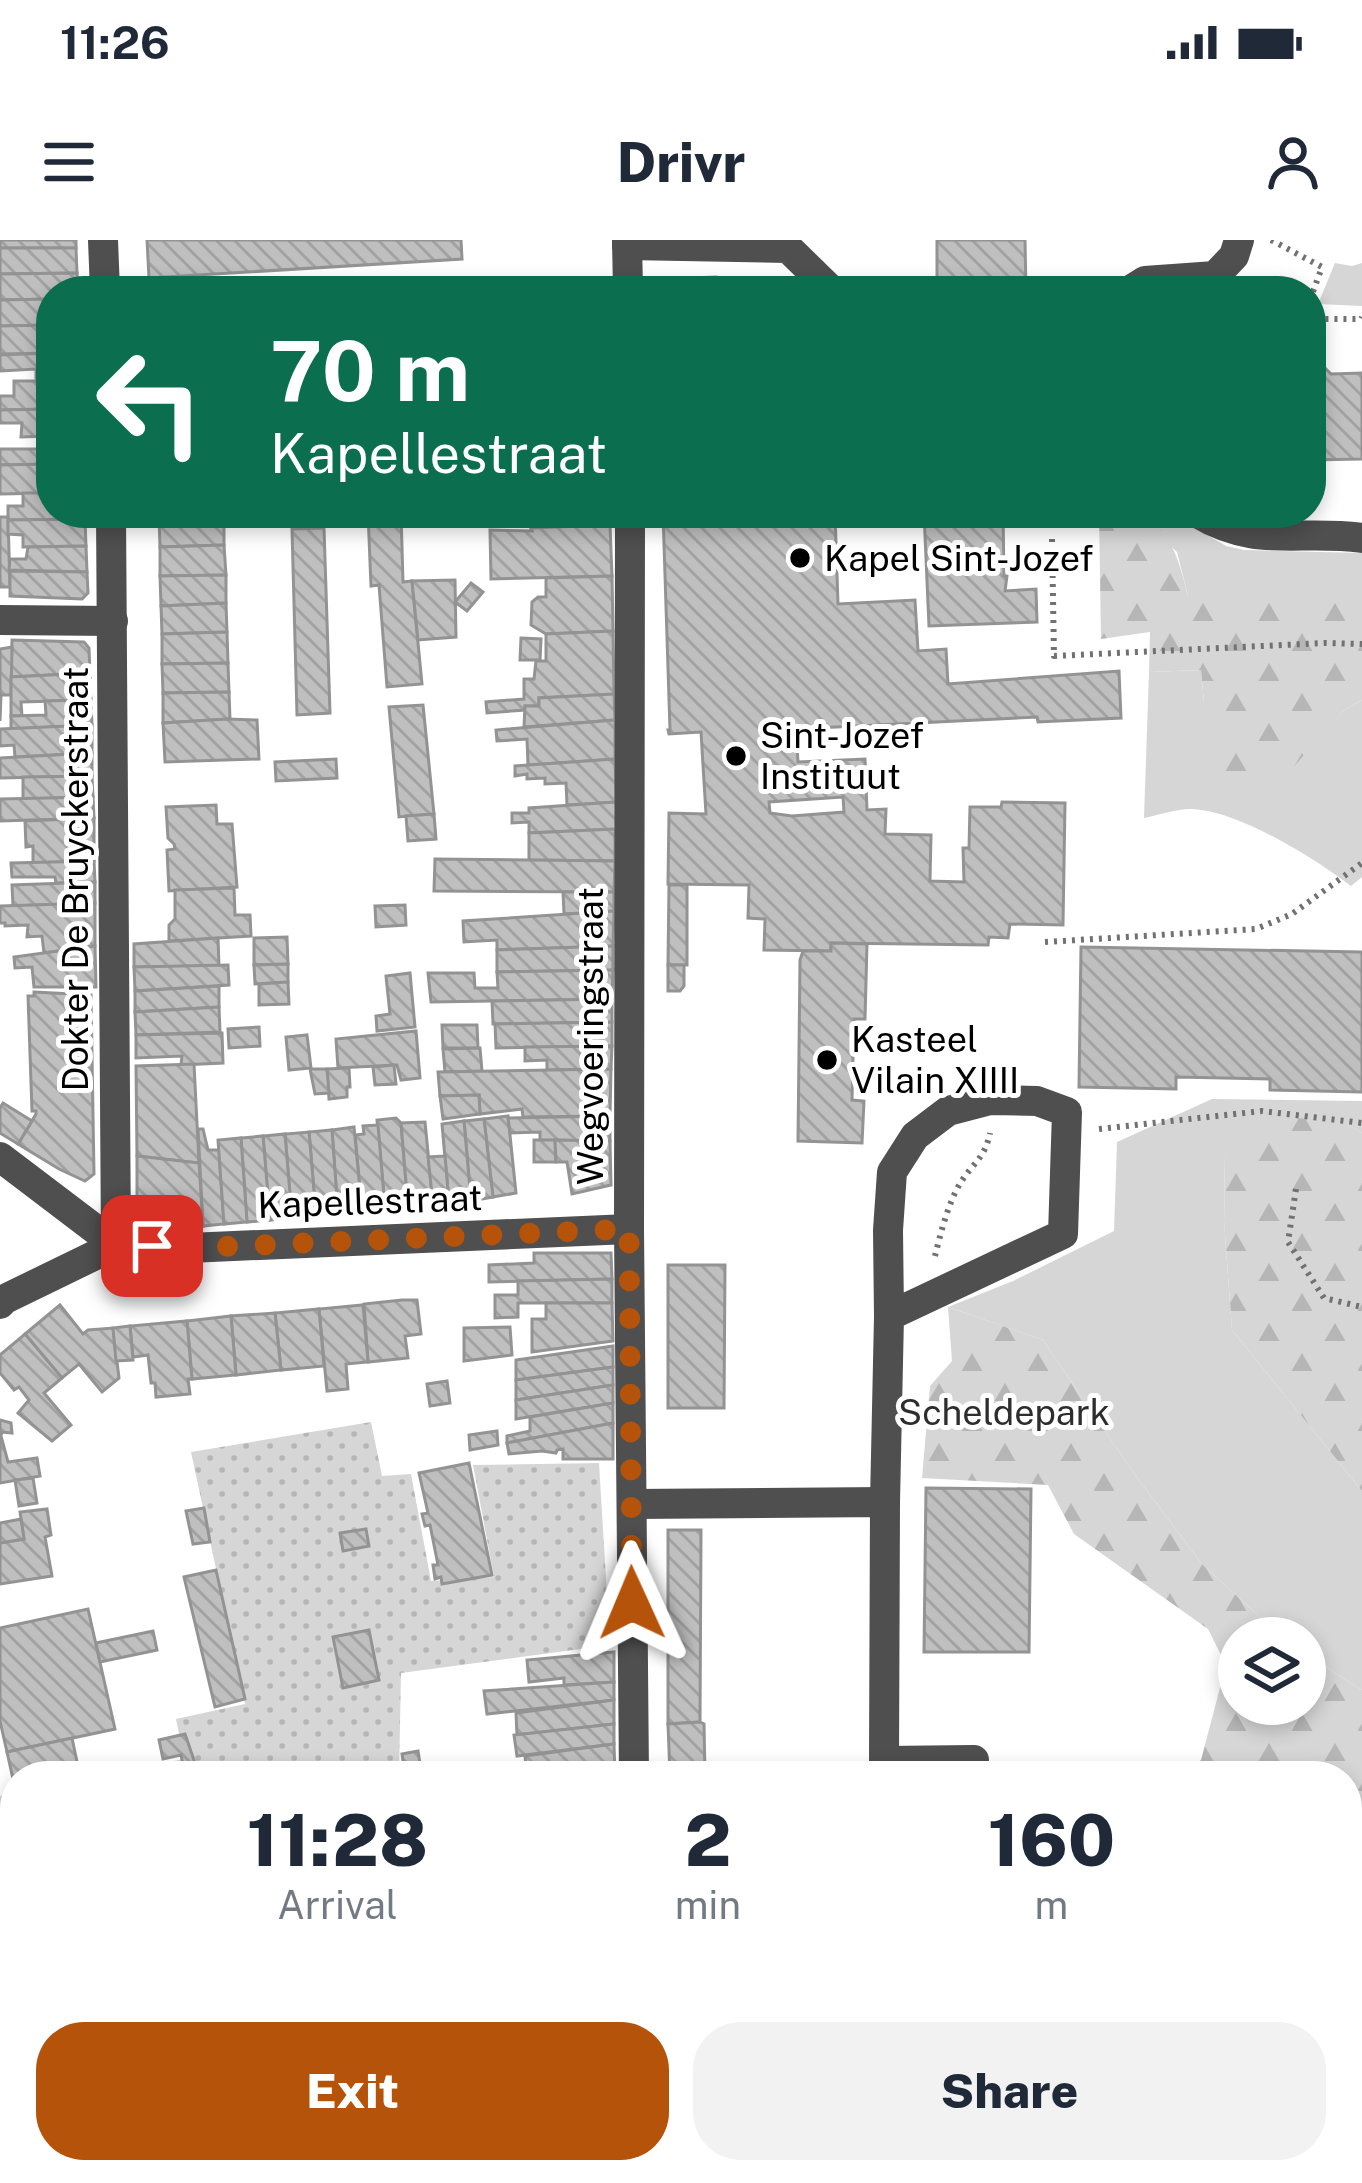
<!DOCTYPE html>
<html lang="en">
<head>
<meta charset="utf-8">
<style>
	:root { --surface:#fff; --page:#f2f2f3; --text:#1f2937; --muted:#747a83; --accent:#b45309 }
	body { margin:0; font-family:"Public Sans",sans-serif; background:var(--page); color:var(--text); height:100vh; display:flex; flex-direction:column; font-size:45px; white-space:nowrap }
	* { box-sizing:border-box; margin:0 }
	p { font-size:39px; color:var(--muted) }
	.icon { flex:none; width:66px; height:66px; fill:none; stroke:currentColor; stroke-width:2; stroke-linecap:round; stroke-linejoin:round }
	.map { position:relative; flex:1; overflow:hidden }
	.panel { position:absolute; left:0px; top:1521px; width:1362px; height:423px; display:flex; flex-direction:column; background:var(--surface); border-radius:48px 48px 0 0; box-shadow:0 6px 18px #0003 }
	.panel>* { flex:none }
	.hud { position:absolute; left:36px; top:36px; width:1290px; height:252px; border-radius:48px; box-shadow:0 6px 18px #0003; background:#0b6e4f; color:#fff; overflow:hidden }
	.fabs { position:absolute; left:1218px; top:1377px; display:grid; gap:24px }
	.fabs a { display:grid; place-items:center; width:108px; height:108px; border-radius:50%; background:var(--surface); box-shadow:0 6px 18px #0003; font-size:60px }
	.pin { position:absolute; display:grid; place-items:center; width:102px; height:102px; color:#fff; margin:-51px; border-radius:24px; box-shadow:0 6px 18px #0006 }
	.me { position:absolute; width:132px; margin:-66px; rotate:359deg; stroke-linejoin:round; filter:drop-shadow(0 0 9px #0008) }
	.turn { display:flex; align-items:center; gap:42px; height:252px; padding:0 36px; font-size:54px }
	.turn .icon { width:156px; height:156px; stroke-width:2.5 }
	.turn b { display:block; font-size:84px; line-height:102px }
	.eta { display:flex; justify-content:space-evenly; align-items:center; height:204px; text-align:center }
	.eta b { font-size:72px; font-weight:800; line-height:84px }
	.cta { display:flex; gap:24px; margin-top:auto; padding:24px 36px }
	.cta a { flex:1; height:138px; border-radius:48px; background:var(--accent); color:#fff; font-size:48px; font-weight:800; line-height:138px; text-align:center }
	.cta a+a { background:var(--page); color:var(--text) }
	.status { display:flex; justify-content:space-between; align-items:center; height:84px; padding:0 60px; background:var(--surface); direction:ltr }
	.status svg { height:33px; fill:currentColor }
	header { display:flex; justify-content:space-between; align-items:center; height:156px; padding:0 36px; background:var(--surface); font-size:54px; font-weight:800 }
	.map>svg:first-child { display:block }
	.green { fill:#d6d6d6 }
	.forest { fill:url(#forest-firs) }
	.garden { fill:url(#garden-dots) }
	.building { fill:url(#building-back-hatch); stroke:#939393; stroke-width:3; fill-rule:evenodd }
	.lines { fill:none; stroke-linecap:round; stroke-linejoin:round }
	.path { stroke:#717171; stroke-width:6; stroke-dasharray:3 6; stroke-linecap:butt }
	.minor { stroke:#4f4f4f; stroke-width:30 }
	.route { stroke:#b45309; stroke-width:21; stroke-dasharray:0 37.8 }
	.poi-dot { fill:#000; stroke:#fff; stroke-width:4.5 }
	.labels { text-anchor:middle; stroke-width:10; stroke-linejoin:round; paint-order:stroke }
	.poi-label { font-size:36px; fill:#000; stroke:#fff; text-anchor:start }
	.street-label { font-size:36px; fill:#000; stroke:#fff }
	.park-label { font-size:36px; fill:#2d2d2d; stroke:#fff }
</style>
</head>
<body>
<div class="status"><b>11:26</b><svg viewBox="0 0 49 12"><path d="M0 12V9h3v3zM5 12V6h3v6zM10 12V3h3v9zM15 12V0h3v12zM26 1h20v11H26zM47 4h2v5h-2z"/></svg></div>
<header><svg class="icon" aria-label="menu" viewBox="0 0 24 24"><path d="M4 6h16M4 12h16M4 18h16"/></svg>Drivr<svg class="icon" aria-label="person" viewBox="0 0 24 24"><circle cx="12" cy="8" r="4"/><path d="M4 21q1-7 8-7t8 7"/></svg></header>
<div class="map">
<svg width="1362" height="1943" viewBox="0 0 1362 1943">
	<defs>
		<pattern id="forest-firs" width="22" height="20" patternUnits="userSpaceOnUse" patternTransform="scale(3)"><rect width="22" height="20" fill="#d6d6d6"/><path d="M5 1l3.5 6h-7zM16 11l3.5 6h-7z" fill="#b6b6b6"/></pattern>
		<pattern id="garden-dots" width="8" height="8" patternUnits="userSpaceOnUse" patternTransform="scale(3)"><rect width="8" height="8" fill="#d6d6d6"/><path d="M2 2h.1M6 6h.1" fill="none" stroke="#b6b6b6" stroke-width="1.8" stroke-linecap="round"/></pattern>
		<pattern id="building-back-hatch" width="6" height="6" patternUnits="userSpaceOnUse" patternTransform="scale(3)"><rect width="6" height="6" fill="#bfbfbf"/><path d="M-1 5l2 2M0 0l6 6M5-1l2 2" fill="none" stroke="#a2a2a2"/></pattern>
	</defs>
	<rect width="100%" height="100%" fill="#fff"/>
	<g class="green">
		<polygon points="1335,23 1352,26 1362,23 1362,66 1318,64"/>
		<polygon points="1135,273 1170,273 1226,306 1244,310 1362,313 1362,356 1188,356 1177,312"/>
		<path d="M1201 430 1204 463 1316 500 1344 470 1362 460V637L1351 646C1315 618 1237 570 1191 569 1176 569 1159 575 1144 578L1149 432Z"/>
		<polygon points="1212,859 1362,861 1362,893 1348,885 1225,913 1224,981 1232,1090 1362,1251 1362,1450 1305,1413 1305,1398 1283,1398 1202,1324 1133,1232 1043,1100 948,1067 1013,1041 1114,991 1117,902"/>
	</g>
	<g class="forest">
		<path d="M1099 273C1112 273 1127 271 1139 275 1173 290 1180 325 1188 356H1362V460L1344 470 1289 532 1258 548 1238 542 1222 529 1204 463 1201 430 1149 432 1150 392 1101 399Z"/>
		<polygon points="1291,877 1348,885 1362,893 1362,1251 1232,1090 1224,981 1225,913"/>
		<polygon points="948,1067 1043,1100 1133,1232 1202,1324 1283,1398 1239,1398 1239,1464 1305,1464 1305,1413 1362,1450 1362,1943 1168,1943 1160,1929 1347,1929 1347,1536 1184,1536 1201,1520 1226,1425 1208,1389 1074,1294 1048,1245 922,1238 930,1146 952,1121"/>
	</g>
	<g class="garden">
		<polygon points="371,1182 382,1236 411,1234 431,1341 494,1337 473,1225 599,1223 610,1405 401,1433 399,1536 101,1536 184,1519 176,1479 245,1464 191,1212"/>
		<polygon points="15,1553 15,1672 4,1674 0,1655 0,1556"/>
	</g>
	<g class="building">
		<rect x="0" y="0" width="76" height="8"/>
		<polygon points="147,0 461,0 462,19 149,38"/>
		<polygon points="937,0 1025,0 1026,51 937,51"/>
		<polygon points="0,8 76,8 77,33 0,34"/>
		<polygon points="77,33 78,51 51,51 51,59 0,60 0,34"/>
		<polygon points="716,37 716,49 787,48 787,51 659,51 658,39"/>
		<polygon points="51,59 51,85 0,86 0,60"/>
		<polygon points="51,85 51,113 0,114 0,86"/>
		<polygon points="51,113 51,141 36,141 36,129 0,131 0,115"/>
		<polygon points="1317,120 1331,134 1362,133 1362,219 1311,220 1311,121"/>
		<polygon points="14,141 51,141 51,169 0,170 0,156 14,156"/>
		<polygon points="51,169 51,196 21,197 22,183 0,183 0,170"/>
		<polygon points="51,196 51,224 0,225 0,209 39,209 39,197"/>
		<polygon points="51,224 51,253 0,254 0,225"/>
		<polygon points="23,253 51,253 51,273 85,273 85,279 8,280 8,266 23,266"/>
		<polygon points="368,273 401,273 403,342 412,341 422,444 387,447 379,345 371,346"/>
		<polygon points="531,273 610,273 610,285 531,288"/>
		<path d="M663 273H835L838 364 915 360 918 411 946 409 948 444 1119 431 1121 478 1038 482 1037 477 796 489 798 522 865 519 867 570 886 569 885 594 931 595 930 641 964 642 963 608H969L970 567H1001L1002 562 1065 563 1063 685 1010 684 1008 698 989 697 988 705 831 703V711L764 710 765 679 748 678 749 645 668 644 669 573 706 574 701 492 669 494 668 490H670ZM843 557 844 572 792 576 770 573 769 562Z"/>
		<polygon points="924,273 1003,273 1004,336 1007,336 1005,351 1036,349 1037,382 929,386"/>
		<polygon points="224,276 224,305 160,307 159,277"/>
		<polygon points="0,277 8,277 10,347 0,347"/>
		<polygon points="85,279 86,306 23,307 23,295 8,294 8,280"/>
		<polygon points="610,285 612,336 491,339 490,290 532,291 531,288"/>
		<polygon points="324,288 330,473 297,475 292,289"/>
		<polygon points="224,305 226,335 160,336 160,307"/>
		<polygon points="86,306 87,332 9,330 10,319 26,319 28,307"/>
		<polygon points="10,331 87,332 88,353 82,359 10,356"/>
		<polygon points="226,335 226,363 161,366 160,336"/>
		<polygon points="612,336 613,391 546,394 531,385 532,362 538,357 546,357 546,338"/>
		<polygon points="455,340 456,397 418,400 412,341"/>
		<polygon points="471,343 483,352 467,371 455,362"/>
		<polygon points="226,363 227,392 162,394 161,366"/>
		<polygon points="613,391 614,454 539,458 539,466 525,466 525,470 487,473 486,462 524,459 524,439 534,439 536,421 546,421 546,394"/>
		<polygon points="227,392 228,423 162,424 162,394"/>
		<polygon points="521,398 541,399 540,420 520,420"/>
		<polygon points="12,400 84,402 89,408 90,433 11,437"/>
		<polygon points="12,407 11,455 1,455 0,481 0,409"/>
		<polygon points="228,423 229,452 163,453 162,424"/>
		<polygon points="90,433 91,460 21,462 22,476 11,476 11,437"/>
		<polygon points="229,452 230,479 163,483 163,453"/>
		<polygon points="614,454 615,480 524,487 525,466 539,466 539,458"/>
		<polygon points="91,460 92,485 11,489 11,476 46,475 45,461"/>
		<polygon points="423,465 434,574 399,577 389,467"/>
		<polygon points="227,479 257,480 259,519 165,522 163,483"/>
		<polygon points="615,480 615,519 528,525 527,499 497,501 496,490"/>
		<polygon points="92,485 92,513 15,517 14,505 0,506 0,489"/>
		<polygon points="92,513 92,536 0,538 0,518"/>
		<polygon points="336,519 337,538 276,541 275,522"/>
		<polygon points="615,519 616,562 567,565 566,543 545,544 545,538 527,539 527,534 515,536 515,526"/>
		<polygon points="92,536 93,557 23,559 23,537"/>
		<polygon points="93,557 94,578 0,581 0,559"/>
		<polygon points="616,562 616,589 529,593 529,582 512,583 512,573 529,573 529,568"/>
		<polygon points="216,565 217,584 232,584 237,647 169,651 167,610 175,609 174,604 168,598 166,567"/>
		<polygon points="434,574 436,599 408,601 406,576"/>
		<polygon points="94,578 94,621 33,623 33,606 26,607 25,581"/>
		<polygon points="615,589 615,621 529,620 529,593"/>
		<polygon points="435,619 615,621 614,652 434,651"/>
		<polygon points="94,621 95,642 56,643 55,637 12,637 11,623"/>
		<polygon points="95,642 95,663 13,666 12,645"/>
		<polygon points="669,645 687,645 687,725 668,725"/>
		<polygon points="234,648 235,675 250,675 251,696 169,701 169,685 175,679 175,650"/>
		<polygon points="563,652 614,652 614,671 564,674"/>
		<polygon points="95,663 95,706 44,713 42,696 27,697 28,685 5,686 5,683 0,683 0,666"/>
		<polygon points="405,665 406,685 376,687 375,666"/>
		<polygon points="614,671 613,706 497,710 497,700 464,702 463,681"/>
		<polygon points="287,697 288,724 254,725 254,698"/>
		<polygon points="218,698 219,726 134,727 134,704"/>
		<polygon points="831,703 867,704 865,779 854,779 852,860 864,861 862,903 798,901 800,720 803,711 831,711"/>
		<polygon points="95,706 96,747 34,747 32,727 15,728 14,717"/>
		<polygon points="613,706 613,730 497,732 497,710"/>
		<polygon points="1081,707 1362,712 1362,852 1270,850 1270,839 1176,837 1176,849 1079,847"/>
		<polygon points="288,724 288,742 255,744 254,725"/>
		<polygon points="228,725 229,745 135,751 134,727"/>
		<polygon points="668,725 684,725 684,746 680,751 668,751"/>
		<polygon points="613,730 612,759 431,762 428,733 474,733 475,748 498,748 497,732"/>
		<polygon points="410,733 415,787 377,791 376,776 390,774 386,736"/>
		<polygon points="288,742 289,764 259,765 259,744"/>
		<polygon points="219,746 219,767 135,772 135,751"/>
		<polygon points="34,752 91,755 94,934 85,941 59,929 18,904 36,874 36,871 32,871 28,756 34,756"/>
		<polygon points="612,759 612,782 493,784 492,761"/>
		<polygon points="219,767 220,792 136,795 135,772"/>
		<polygon points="612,782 612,806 496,808 495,784"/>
		<polygon points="442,785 477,785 478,808 443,808"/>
		<polygon points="259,787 260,806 229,808 228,789"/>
		<polygon points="416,791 420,838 401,840 397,825 338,828 336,799"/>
		<polygon points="222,793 223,823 181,825 182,816 136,818 136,795"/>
		<polygon points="307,795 311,828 289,830 286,797"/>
		<polygon points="612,806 611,829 547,830 547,820 525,821 525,807"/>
		<polygon points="480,808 482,831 445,832 443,809"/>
		<polygon points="194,824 199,923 137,916 136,826"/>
		<polygon points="394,825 396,844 375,845 373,827"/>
		<polygon points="349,828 350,847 347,847 347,857 329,859 327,829"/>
		<polygon points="310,829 327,829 329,853 315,854"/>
		<polygon points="611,829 610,876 523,877 522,869 480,874 479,855 440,856 438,832"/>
		<polygon points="479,855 480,874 443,879 440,856"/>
		<polygon points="3,863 32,881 18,904 0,893 0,868"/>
		<polygon points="508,876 516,953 493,957 484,879"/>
		<polygon points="610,876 610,901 540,900 540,892 510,893 508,878"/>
		<polygon points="396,878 401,883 408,966 385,968 377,880"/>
		<polygon points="484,879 493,957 471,961 464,881"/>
		<polygon points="464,881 471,961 449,963 442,884"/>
		<polygon points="425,882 433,964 408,966 401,883"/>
		<polygon points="378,885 385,968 362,971 355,895 364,894 363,886"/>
		<polygon points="354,887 362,971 338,973 332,890"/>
		<polygon points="198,889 203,889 208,910 219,910 224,984 203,986"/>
		<polygon points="332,890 338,973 316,975 309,892"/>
		<polygon points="309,892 316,975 292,978 285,894"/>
		<polygon points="285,894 292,978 270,980 263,896"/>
		<polygon points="263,896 270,980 247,982 241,898"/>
		<polygon points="241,898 247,982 224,984 218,900"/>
		<polygon points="534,900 555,900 556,922 534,922"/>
		<polygon points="555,900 610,901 611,945 572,954 567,922 556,922"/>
		<polygon points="137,916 199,923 203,986 142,963 137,955"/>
		<polygon points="445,916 449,963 433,964 428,917"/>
		<polygon points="534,1013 611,1013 612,1039 489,1042 489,1025 534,1023"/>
		<polygon points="668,1025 725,1025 724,1168 668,1168"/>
		<polygon points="612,1039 612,1063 518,1063 518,1077 495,1078 495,1055 518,1055 518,1041"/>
		<polygon points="402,1060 417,1060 421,1094 405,1096 408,1118 368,1122 364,1064"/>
		<polygon points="546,1063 612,1063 613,1101 532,1112 532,1079 546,1079"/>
		<polygon points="60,1065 83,1094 88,1090 113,1088 119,1138 102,1152 79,1124 62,1138 25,1094"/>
		<polygon points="363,1065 368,1122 346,1124 348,1149 327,1151 319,1069"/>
		<polygon points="319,1069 324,1126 281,1130 275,1073"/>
		<polygon points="275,1073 281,1130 236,1135 231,1076"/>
		<polygon points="231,1076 236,1135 192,1139 187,1081"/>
		<polygon points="187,1081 192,1139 188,1139 190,1154 156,1157 155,1143 151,1143 148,1115 133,1117 130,1086"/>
		<polygon points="130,1086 133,1120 116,1121 113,1088"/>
		<polygon points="510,1087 512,1115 464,1121 464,1088"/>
		<polygon points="25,1094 62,1138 44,1153 71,1185 52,1201 18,1173 29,1160 19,1147 14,1150 0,1133 0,1115"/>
		<polygon points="613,1106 613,1127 516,1140 516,1120"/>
		<polygon points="613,1127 613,1145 516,1160 516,1140"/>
		<polygon points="447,1141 450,1163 430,1166 427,1144"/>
		<polygon points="613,1145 613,1163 516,1179 516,1160"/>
		<polygon points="613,1163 613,1183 507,1203 507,1196 530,1191 530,1177"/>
		<polygon points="0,1180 11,1183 12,1193 2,1192 1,1196 8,1222 37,1218 40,1236 0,1243"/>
		<polygon points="613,1183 613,1219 563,1219 563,1209 557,1210 556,1213 542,1211 509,1214 507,1203"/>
		<polygon points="497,1191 498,1205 470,1210 469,1195"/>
		<polygon points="469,1223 492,1335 442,1344 441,1337 435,1339 433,1325 438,1325 430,1285 425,1286 422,1274 428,1273 419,1233"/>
		<polygon points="33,1238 37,1263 19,1266 15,1240"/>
		<polygon points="926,1248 1031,1249 1029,1412 924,1412"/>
		<polygon points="204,1268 210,1302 193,1304 186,1271"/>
		<polygon points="47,1269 51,1295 45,1297 52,1336 0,1344 0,1303 24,1299 20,1272"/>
		<polygon points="21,1279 24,1299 0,1303 0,1283"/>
		<polygon points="366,1289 369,1306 343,1311 340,1293"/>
		<polygon points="668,1290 701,1290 700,1482 668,1484"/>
		<polygon points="216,1330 245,1459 215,1467 184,1337"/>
		<polygon points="88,1369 115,1489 7,1512 0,1481 0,1388"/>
		<polygon points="369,1390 379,1440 343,1448 333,1397"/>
		<polygon points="153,1391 157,1410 100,1422 96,1403"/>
		<polygon points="614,1412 614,1442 564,1445 564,1438 529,1442 527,1420"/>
		<polygon points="614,1442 614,1460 487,1474 484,1451"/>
		<polygon points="614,1460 614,1484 517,1495 516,1473"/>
		<polygon points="700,1482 704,1484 705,1536 670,1536 668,1484"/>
		<polygon points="614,1484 614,1504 517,1516 514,1495"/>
		<polygon points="185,1494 195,1523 183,1525 181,1515 163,1519 159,1500"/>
		<polygon points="72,1498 80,1536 15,1536 15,1548 7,1512"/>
		<polygon points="614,1504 615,1536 527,1536 525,1516"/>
		<polygon points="418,1511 422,1536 405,1536 402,1514"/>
		<polygon points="264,1929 320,1929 322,1943 265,1943"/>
		<polygon points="440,1929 477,1929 482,1943 419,1943 417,1935"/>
		<polygon points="523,1929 610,1929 610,1943 506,1943 504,1937"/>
		<rect x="729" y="1929" width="75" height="14"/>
		<polygon points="868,1929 939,1929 939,1943 869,1943"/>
		<rect x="992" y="1929" width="71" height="14"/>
	</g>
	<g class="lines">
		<g class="path">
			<polyline points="1271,0 1322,27 1311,57"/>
			<polyline points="513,51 594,48"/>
			<polyline points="1311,57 1324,79 1361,79 1362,77"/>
			<polyline points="1052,299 1054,416 1325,403 1362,404"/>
			<polyline points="1045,702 1256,689 1292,674 1362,623"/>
			<polyline points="1099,889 1262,871 1362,883"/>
			<polyline points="1296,949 1288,1002 1324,1058 1362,1067"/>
			<path d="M935 1016C941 992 948 963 961 942 973 923 985 918 990 893"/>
			<polyline points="1347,1702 1362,1705"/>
			<polyline points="1180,1929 1186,1943"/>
		</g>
		<g class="minor">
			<polyline points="103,0 105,51"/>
			<polyline points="627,0 628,51"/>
			<polyline points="627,5 788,8 832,51"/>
			<polyline points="1129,51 1145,41 1215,36 1234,16 1239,0"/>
			<polyline points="630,273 629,989 634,1536"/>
			<path d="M1197 273C1257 309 1299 289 1362 298"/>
			<polyline points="0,380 113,381"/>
			<polyline points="0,917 116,1005 189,1008 629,989"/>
			<polyline points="0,1064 5,1059 116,1005 111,273"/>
			<polyline points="885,1262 889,1076 1063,994 1067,872 1037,861 990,860 948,871 915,896 892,932 888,990 889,1076"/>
			<polyline points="632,1264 885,1262 884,1521 974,1520"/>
			<polyline points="0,1792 15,1859"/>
			<polyline points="30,1929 32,1943"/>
			<polyline points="1106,1929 1106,1943"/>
			<polyline points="654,1943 655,1929"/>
		</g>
	</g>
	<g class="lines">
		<polyline class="route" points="152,1006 189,1008 629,989 632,1363"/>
	</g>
	<g class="poi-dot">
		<circle cx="800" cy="318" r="12"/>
		<circle cx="736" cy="516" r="12"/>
		<circle cx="827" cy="820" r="12"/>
	</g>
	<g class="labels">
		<g class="poi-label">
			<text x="824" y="331">Kapel Sint-Jozef</text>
			<text x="760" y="508">Sint-Jozef<tspan x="760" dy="41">Instituut</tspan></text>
			<text x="851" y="812">Kasteel<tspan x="851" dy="41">Vilain XIIII</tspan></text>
		</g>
		<g class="street-label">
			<text transform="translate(75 639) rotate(-90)" y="13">Dokter De Bruyckerstraat</text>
			<text transform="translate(590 796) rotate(-90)" y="13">Wegvoeringstraat</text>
			<text transform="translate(370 961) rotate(-2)" y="13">Kapellestraat</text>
		</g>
		<g class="park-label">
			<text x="1004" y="1185">Scheldepark</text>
		</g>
	</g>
</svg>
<div class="fabs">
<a><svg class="icon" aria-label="layers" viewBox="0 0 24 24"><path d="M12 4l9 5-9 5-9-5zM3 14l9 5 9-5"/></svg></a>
</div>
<div class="pin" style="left:152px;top:1006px;background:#d93025"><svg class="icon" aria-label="arrive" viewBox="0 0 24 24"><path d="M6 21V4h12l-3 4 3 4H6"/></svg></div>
<svg class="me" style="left:632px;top:1363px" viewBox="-20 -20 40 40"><path d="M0-17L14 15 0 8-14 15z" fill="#b45309" stroke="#fff" stroke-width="4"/></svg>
<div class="hud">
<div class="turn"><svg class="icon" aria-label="left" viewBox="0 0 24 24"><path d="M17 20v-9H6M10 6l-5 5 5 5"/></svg><div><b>70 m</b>Kapellestraat</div></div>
</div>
<section class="panel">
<div class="eta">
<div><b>11:28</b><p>Arrival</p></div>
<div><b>2</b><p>min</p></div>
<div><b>160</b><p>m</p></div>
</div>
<div class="cta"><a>Exit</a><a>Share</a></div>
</section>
</div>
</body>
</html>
